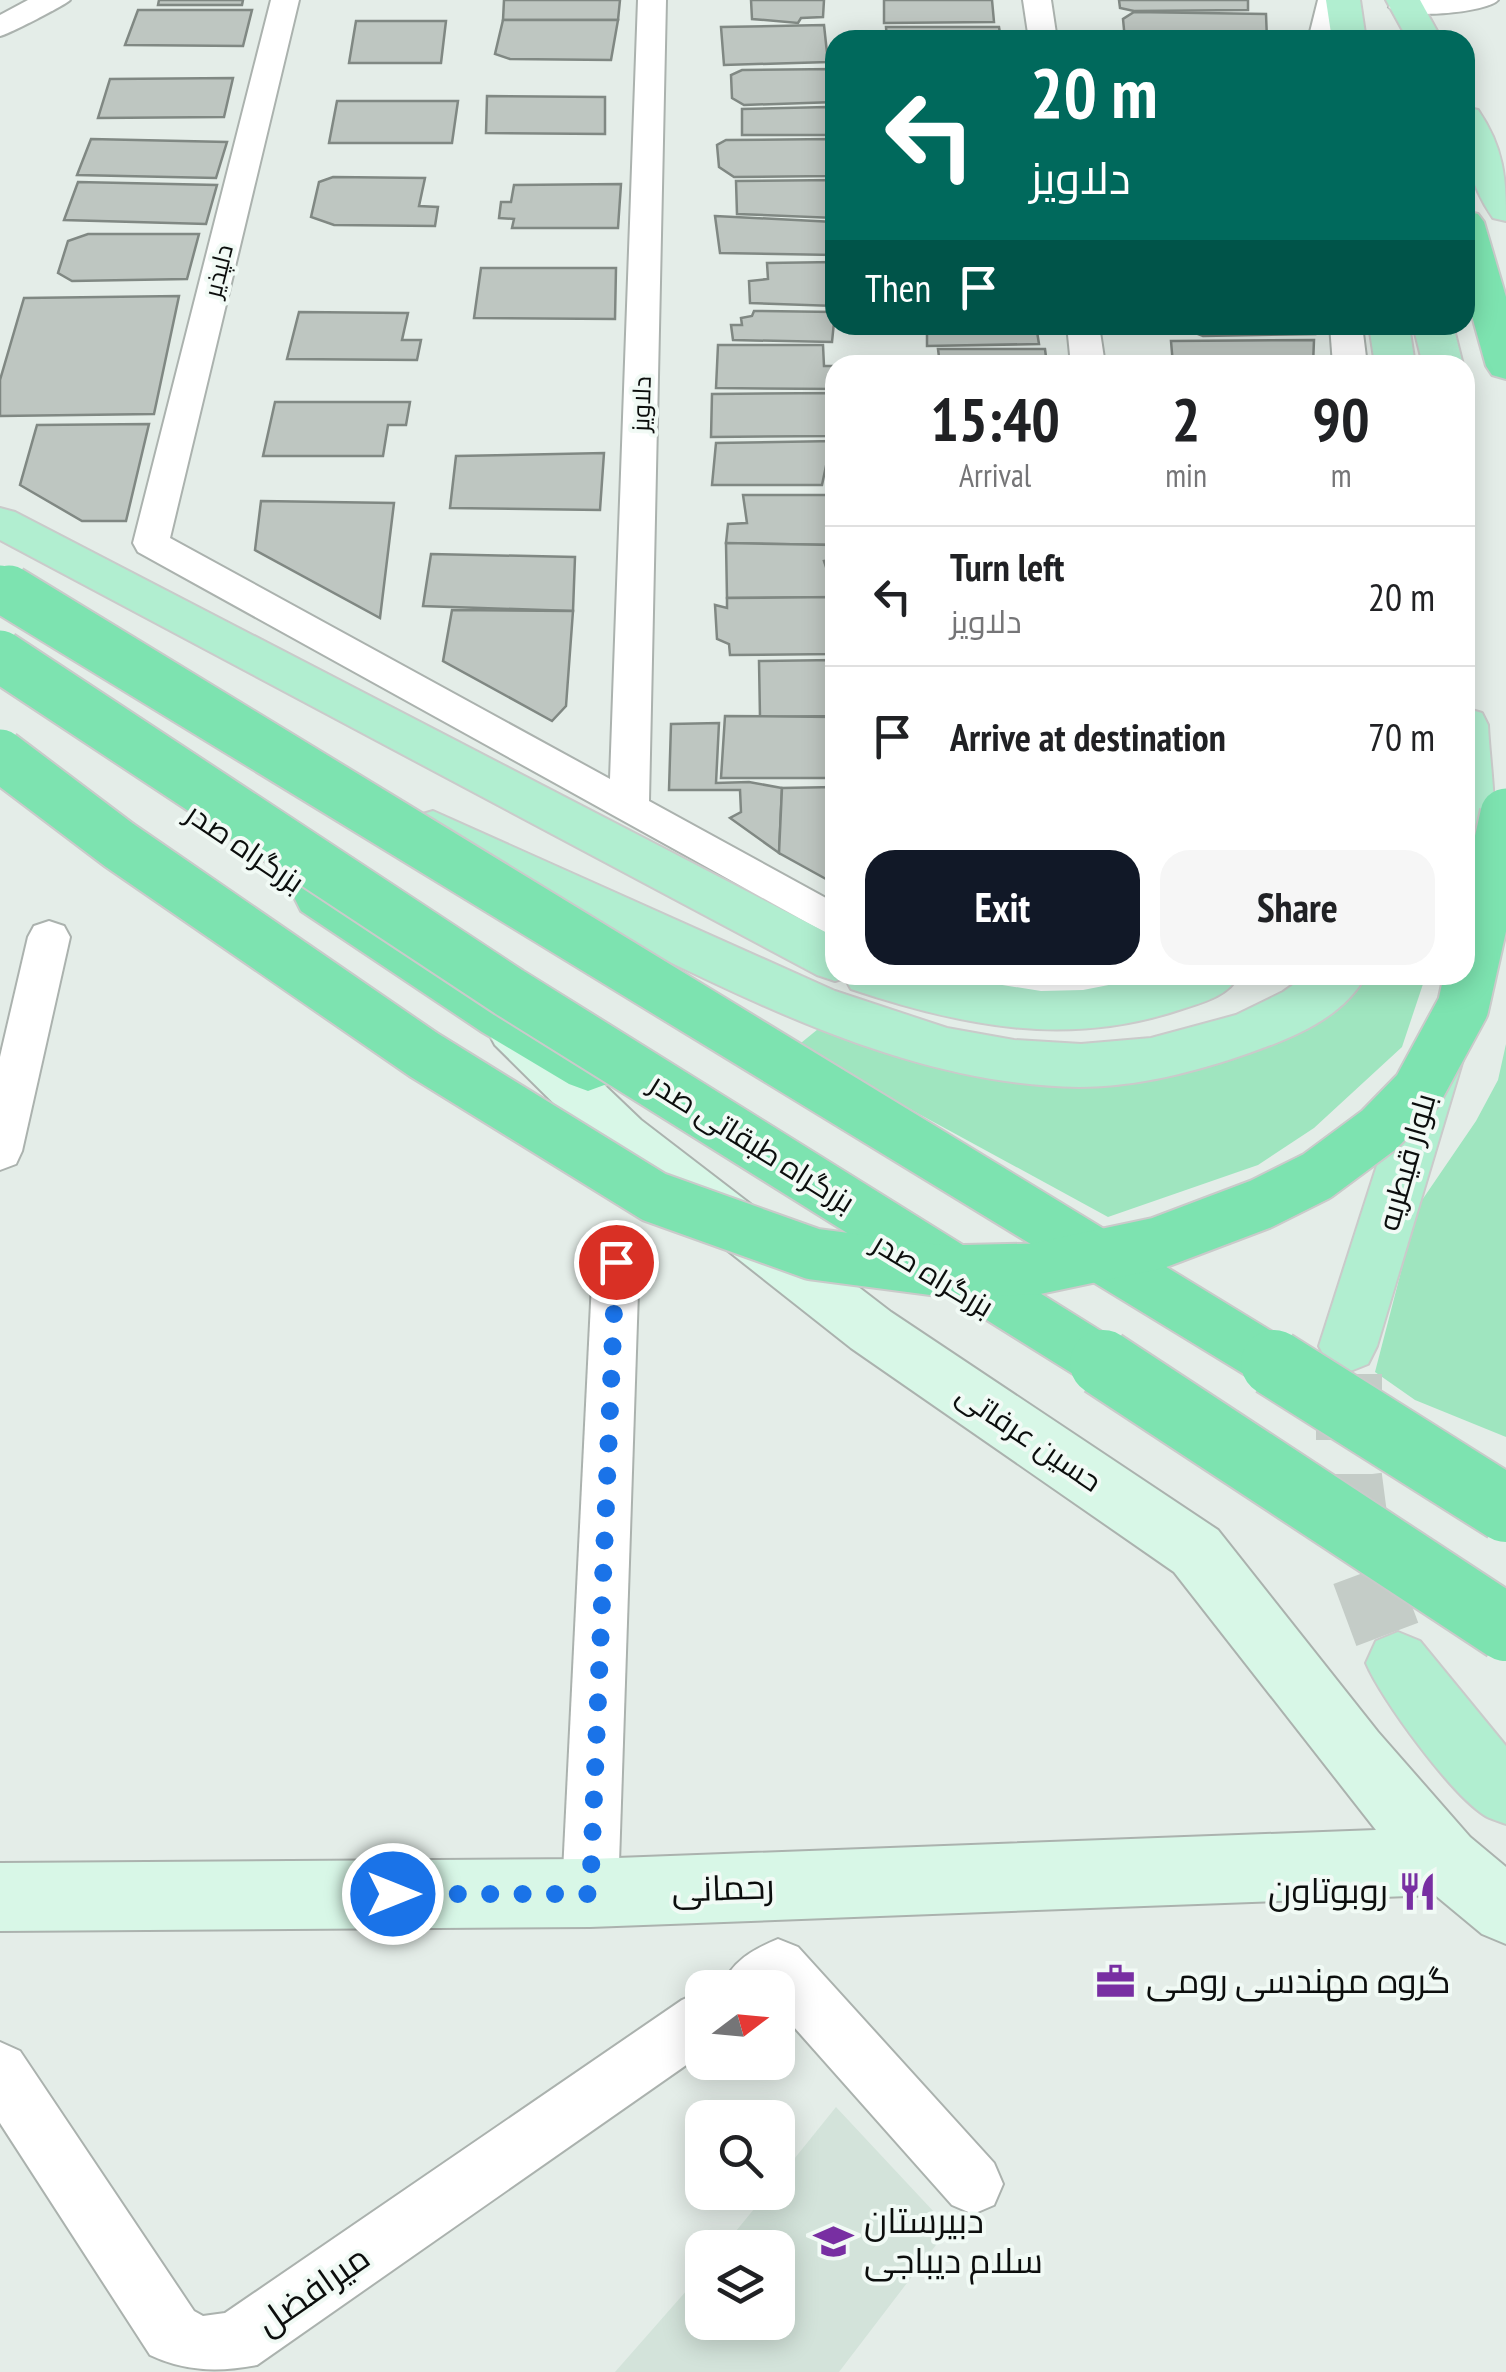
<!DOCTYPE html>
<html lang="en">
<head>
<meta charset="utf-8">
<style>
	:root { --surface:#fff; --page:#f6f6f6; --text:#202124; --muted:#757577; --line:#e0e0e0; --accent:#111827 }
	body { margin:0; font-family:"PT Sans Narrow",Cairo,sans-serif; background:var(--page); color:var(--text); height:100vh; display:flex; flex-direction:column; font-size:38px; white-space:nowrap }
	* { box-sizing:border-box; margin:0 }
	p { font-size:32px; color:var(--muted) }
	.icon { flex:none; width:55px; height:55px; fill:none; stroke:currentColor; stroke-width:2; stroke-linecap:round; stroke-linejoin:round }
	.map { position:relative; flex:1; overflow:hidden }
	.panel { position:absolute; left:825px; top:355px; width:650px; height:630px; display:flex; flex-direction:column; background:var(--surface); border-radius:30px; box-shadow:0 5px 25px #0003 }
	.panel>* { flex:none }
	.hud { position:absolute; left:825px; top:30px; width:650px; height:305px; border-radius:30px; box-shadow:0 5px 25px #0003; background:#00695c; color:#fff; overflow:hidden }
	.needle { width:65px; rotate:74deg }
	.buttons { position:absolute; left:685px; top:1970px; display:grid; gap:20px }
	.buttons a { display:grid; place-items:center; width:110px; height:110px; border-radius:20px; background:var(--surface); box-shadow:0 5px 25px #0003; font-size:50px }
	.pin { position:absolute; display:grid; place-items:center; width:85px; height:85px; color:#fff; margin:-42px; border:5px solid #fff; border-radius:50%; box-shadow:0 2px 10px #0007 }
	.me { position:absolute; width:110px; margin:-55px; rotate:90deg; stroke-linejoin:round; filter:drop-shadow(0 0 8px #0008) }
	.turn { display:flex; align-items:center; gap:35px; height:210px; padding:0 40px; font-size:45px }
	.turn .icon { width:130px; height:130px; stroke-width:2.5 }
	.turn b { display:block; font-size:70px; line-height:85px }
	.then { display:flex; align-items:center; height:95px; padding:0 40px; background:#0003; gap:20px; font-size:38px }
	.eta { display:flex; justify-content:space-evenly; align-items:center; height:170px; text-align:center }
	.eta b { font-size:60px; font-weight:700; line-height:70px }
	.cta { display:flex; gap:20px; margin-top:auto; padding:20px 40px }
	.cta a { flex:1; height:115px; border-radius:30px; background:var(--accent); color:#fff; font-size:40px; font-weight:700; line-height:115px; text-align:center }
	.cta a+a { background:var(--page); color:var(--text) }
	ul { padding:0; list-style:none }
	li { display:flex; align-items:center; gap:30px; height:140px; padding:0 40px; border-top:2px solid var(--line) }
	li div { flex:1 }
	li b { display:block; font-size:38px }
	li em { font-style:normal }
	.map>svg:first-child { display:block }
	.built { fill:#d3e3da }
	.green { fill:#9fe5bf }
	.building { fill:#bec6c1; stroke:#808883; stroke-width:2.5 }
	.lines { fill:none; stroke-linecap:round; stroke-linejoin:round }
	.primary-tunnel { stroke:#c4ccc7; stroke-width:66; stroke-dasharray:66 34; stroke-linecap:butt }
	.street-casing { stroke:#abb2ae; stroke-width:4 }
	.secondary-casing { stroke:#abb2ae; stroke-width:4 }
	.primary-casing { stroke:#cacaca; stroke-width:4 }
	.highway-casing { stroke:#cacaca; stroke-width:4 }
	.street { fill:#fff; fill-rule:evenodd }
	.secondary { fill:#d8f7e7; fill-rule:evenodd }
	.primary { fill:#b1eed0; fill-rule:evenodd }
	.highway { fill:#7de3b0; fill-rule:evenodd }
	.highway-bridge-far2-casing { stroke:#cacaca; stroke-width:41; stroke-linecap:butt }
	.highway-bridge-far1-casing { stroke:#cacaca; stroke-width:55; stroke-linecap:butt }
	.highway-bridge-casing { stroke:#cacaca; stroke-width:70; stroke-linecap:butt }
	.highway-bridge-far2 { stroke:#7de3b0; stroke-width:39 }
	.highway-bridge-far1 { stroke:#7de3b0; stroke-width:51 }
	.highway-bridge { stroke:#7de3b0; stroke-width:66 }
	.route { stroke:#1a73e8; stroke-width:18; stroke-dasharray:0 32.4 }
	.labels { text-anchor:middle; stroke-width:8; stroke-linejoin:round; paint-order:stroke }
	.far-street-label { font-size:25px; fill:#0c0e0d; stroke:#f1faf5 }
	.street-label { font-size:30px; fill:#0c0e0d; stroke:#f1faf5 }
	.near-street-label { font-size:35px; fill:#0c0e0d; stroke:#f1faf5 }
	.near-poi-label { font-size:35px; fill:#0c0e0d; stroke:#f1faf5; text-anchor:start }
</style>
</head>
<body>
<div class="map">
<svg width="1506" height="2372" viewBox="0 0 1506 2372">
	<rect width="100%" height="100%" fill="#e4ede8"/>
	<polygon class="built" points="836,2107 949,2228 839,2372 615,2372 702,2273 702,2322 778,2322 778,2248 723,2247 767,2193 778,2192 778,2179"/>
	<g class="green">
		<polygon points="1366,975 1426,975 1402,1047 1314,1128 1258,1165 1108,1217 796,1047 823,1025 995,1076 1344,1001"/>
		<polygon points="1506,1044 1506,1437 1415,1400 1375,1372 1418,1206 1476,1121 1498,1080"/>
	</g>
	<g class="building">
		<polygon points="159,0 243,0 242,5 158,5"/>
		<polygon points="504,0 620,0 618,20 503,20"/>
		<polygon points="751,0 824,0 823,17 801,18 798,23 752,19"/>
		<polygon points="884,0 992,0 994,22 884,23"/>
		<polygon points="1119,0 1248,0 1248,10 1134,11 1120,8"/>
		<polygon points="138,10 252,10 243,46 125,45"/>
		<polygon points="1134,12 1266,14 1267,40 1125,40 1123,19"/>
		<polygon points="503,20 618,20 611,60 510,59 495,54"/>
		<polygon points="356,21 446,21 441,63 349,63"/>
		<polygon points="824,25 828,62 724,65 721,27"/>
		<polygon points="886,27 999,27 1001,40 887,40"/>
		<polygon points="835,69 835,102 744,105 732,98 731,75 742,70"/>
		<polygon points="233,78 224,117 98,118 110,79"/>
		<polygon points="487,96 605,97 605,134 486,133"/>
		<polygon points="337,101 458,101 452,143 329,143"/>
		<polygon points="827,107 830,135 742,135 742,109"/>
		<polygon points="91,139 227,142 216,178 77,175"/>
		<polygon points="830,139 831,176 734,177 719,167 717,145 726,140"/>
		<polygon points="333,177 425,178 419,206 438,207 435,226 334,225 311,217 319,182"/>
		<polygon points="835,180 835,192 829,192 835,218 737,214 736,181"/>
		<polygon points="78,182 217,185 206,224 64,220"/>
		<polygon points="621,184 618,228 512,228 514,219 499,218 501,202 511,202 514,185"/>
		<polygon points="715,216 834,222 835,255 720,253"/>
		<polygon points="88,234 199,234 187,279 72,281 58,273 68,241"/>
		<polygon points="835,262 835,306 750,303 749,281 768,279 767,263"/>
		<polygon points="481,268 616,268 615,319 474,318"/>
		<polygon points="179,296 154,414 0,416 0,380 24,298"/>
		<polygon points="754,311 835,312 832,342 733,340 731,325 742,325 741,318 752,316"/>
		<polygon points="299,312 408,313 402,340 421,340 417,360 287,359"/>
		<polygon points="927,325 1036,325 1039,344 927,346"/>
		<polygon points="1192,325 1313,325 1315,334 1203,336 1193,332"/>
		<polygon points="1314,340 1313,365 1173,365 1171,341"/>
		<polygon points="718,345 823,345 824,366 835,366 835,389 716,388"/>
		<polygon points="938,349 1045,349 1047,365 940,365"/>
		<polygon points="835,393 835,436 711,437 712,394"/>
		<polygon points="275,402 410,402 406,425 388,425 383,456 263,456"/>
		<polygon points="149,424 126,521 82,521 20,485 37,425"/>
		<polygon points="835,441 835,466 826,466 822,485 712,485 716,443"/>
		<polygon points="604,453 600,510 450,508 456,456"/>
		<polygon points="743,495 835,495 835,545 726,543 728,524 747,523"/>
		<polygon points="261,501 394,503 380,618 255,550"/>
		<polygon points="726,543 835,545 835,559 824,561 828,573 835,574 835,597 727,598"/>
		<polygon points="431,554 575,557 573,611 423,606"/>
		<polygon points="835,597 835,654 730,655 729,644 717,639 715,605 727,608 727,598"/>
		<polygon points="452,610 573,611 566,706 552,721 443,661"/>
		<polygon points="835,660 835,716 760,717 759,661"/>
		<polygon points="725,716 835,717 835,778 721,778"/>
		<polygon points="719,723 716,783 749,782 782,788 779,853 730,818 741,812 740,790 669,790 671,724"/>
		<polygon points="835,787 835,884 779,853 782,788"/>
	</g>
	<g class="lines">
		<polyline class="primary-tunnel" points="1349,1374 1349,1477 1360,1561 1398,1663"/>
		<defs>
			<g id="street">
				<path d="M28 0H70C65 5 9 34 0 36V15Z"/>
				<polygon points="271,0 299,0 170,538 610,779 638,0 666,0 649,801 835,903 835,938 138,552 133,543"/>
				<polygon points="1023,0 1051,0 1057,40 1029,40"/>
				<polygon points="1318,0 1346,0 1336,40 1308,40"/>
				<path d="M1498 0C1487 13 1400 20 1389 7L1397 0Z"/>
				<polygon points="1067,325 1099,325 1105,365 1071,365"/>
				<polygon points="1330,325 1362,325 1367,365 1333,365"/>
				<polygon points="49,921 64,926 70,937 22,1151 16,1164 0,1170 0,1057 28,937 34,926"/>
				<path d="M916 975 1030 980 1143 975 1137 987C1054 1018 1005 1019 922 987Z"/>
				<polygon points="616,1242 632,1248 639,1262 618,1893 610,1913 590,1921 570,1913 562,1893 593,1262 600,1248"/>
				<path d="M778 1939 798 1947 994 2163 1003 2184 994 2205 973 2214 952 2205 778 2009V1988H721C732 1961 752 1950 778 1939Z"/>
				<path d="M702 1991V2054L257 2365C220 2372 185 2372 150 2355L0 2123V2042L20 2051 194 2311 203 2316 225 2313 682 2000Z"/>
			</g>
			<polygon id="secondary" points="513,1009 531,1015 641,1120 891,1312 1218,1530 1378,1732 1470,1837 1506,1867 1506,1944 1482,1934 1435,1895 590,1927 0,1931 0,1863 590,1859 1376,1830 1174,1572 851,1348 603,1152 495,1045 487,1030 495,1015"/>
			<g id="primary">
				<polygon points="1326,0 1360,0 1366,40 1332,40"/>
				<polygon points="1386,0 1420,0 1442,40 1408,40"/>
				<path d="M1465 107 1478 110C1504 148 1506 178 1506 221L1493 218C1467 181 1465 150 1465 107Z"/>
				<polygon points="1369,325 1409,325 1415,365 1375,365"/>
				<polygon points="1413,325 1453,325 1463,365 1423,365"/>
				<path d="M0 508 15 512 835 937V975H939L1041 991 1083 990 1160 975H1239C1228 996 1204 1002 1182 1009 1068 1048 962 1026 851 989L845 978 835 981 817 975 0 540Z"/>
				<path d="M1465 708 1482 713 1488 725C1490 772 1505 855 1483 896L1465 902Z"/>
				<path d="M433 811 835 991 947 1028 1014 1040 1081 1044 1151 1038 1236 1015 1283 992 1307 975H1366C1343 1018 1292 1038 1249 1053 1195 1072 1136 1087 1079 1087 926 1085 784 1017 649 952 571 915 493 879 416 842L409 829 416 816Z"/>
				<polygon points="1438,1035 1457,1041 1464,1056 1377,1346 1368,1364 1348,1372 1328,1364 1319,1346 1412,1056 1419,1041"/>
				<path d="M1398 1632 1420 1641 1506 1746V1824C1499 1821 1490 1819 1484 1815 1451 1794 1381 1699 1366 1663L1376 1641Z"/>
			</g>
			<g id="highway">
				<polygon points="1465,211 1478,214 1484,222 1506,297 1506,379 1492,375 1486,366 1465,291"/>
				<polygon points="319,878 337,883 518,1002 607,1054 614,1069 607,1084 588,1091 569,1084 482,1032 301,911 294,897 301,883"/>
			</g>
		</defs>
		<use href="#street" class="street-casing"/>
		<use href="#secondary" class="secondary-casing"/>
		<use href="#primary" class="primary-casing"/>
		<use href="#highway" class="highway-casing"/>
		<use href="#street" class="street"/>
		<use href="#secondary" class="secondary"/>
		<use href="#primary" class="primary"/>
		<use href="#highway" class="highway"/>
		<defs>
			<polyline id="highway-bridge-far2" points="0,585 13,593"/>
			<g id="highway-bridge-far1">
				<polyline points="9,591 1278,1365"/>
				<polyline points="0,656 509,992 1107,1365"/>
				<polyline points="0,755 119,845 424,1055 654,1197 813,1254 943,1271 1035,1269 1158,1243 1261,1204 1317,1176 1379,1130 1418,1090 1463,1007 1506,814"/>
			</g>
			<g id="highway-bridge">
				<polyline points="1103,1363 1506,1628"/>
				<polyline points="1274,1363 1506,1509"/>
			</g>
		</defs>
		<use href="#highway-bridge-far2" class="highway-bridge-far2-casing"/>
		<use href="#highway-bridge-far1" class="highway-bridge-far1-casing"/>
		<use href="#highway-bridge" class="highway-bridge-casing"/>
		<use href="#highway-bridge-far2" class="highway-bridge-far2"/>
		<use href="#highway-bridge-far1" class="highway-bridge-far1"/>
		<use href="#highway-bridge" class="highway-bridge"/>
	</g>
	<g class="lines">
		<polyline class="route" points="393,1894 590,1894 616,1262"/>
	</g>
	<defs>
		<symbol id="restaurant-bare" viewBox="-9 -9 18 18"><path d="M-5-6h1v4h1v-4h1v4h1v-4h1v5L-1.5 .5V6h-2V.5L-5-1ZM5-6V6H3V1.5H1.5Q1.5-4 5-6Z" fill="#782fa2" stroke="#f1faf5" stroke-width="2.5" paint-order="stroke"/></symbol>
		<symbol id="office-bare" viewBox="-9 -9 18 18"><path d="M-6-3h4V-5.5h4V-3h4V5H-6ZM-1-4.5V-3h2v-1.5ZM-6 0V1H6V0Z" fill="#782fa2" stroke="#f1faf5" stroke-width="2.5" paint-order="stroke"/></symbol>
		<symbol id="school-bare" viewBox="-9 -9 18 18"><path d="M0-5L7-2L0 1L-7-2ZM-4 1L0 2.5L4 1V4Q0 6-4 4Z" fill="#782fa2" stroke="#f1faf5" stroke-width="2.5" paint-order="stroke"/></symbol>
	</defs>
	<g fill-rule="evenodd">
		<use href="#restaurant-bare" x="1390" y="1864" width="55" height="55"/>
		<use href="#office-bare" x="1088" y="1954" width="55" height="55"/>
		<use href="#school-bare" x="806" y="2214" width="55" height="55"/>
	</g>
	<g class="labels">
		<g class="far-street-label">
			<text transform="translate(218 271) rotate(-76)" y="9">دلپذیر</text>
			<text transform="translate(641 404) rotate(-88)" y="9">دلاویز</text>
		</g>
		<g class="street-label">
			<text transform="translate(245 848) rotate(34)" y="10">بزرگراه صدر</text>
			<text transform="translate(752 1143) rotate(32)" y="10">بزرگراه طبقاتی صدر</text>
			<text transform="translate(1407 1162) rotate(-74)" y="10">بلوار قیطریه</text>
			<text transform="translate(933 1275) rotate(31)" y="10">بزرگراه صدر</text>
			<text transform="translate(1029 1438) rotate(34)" y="10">حسین عرفاتی</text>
		</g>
		<g class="near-street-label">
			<text transform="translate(723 1888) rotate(-2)" y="12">رحمانی</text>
			<text transform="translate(313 2290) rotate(-35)" y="12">میرافضل</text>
		</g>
		<g class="near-poi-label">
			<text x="1388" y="1903" text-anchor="end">روبوتاون</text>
			<text x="1146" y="1993">گروه مهندسی رومی</text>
			<text x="864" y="2233">دبیرستان<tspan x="864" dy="40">سلام دیباجی</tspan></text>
		</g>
	</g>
</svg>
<div class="buttons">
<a><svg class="needle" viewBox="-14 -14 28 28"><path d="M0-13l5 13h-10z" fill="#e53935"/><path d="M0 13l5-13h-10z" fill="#757577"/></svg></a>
<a><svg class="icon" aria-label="search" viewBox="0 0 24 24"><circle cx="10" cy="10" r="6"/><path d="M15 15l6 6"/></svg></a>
<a><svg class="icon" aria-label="layers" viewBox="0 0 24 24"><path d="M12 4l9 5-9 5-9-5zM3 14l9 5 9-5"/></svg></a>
</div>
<div class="pin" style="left:616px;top:1262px;background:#d93025"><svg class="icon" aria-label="arrive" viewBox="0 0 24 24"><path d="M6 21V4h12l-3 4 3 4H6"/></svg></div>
<svg class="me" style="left:393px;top:1894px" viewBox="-20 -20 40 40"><circle r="17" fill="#1a73e8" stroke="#fff" stroke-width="3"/><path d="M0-11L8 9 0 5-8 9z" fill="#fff"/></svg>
<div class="hud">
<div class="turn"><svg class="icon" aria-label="left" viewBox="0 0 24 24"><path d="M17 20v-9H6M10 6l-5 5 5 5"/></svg><div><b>20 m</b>دلاویز</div></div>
<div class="then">Then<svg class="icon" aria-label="arrive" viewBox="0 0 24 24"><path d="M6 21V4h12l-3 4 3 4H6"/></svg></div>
</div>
<section class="panel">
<div class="eta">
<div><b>15:40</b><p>Arrival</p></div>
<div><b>2</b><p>min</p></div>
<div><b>90</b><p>m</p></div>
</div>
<ul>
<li><svg class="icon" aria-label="left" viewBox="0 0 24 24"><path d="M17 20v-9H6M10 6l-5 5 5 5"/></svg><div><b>Turn left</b><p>دلاویز</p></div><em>20 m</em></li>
<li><svg class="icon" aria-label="arrive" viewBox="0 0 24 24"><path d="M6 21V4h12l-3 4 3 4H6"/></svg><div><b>Arrive at destination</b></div><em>70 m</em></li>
</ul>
<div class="cta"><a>Exit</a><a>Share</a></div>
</section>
</div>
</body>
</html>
